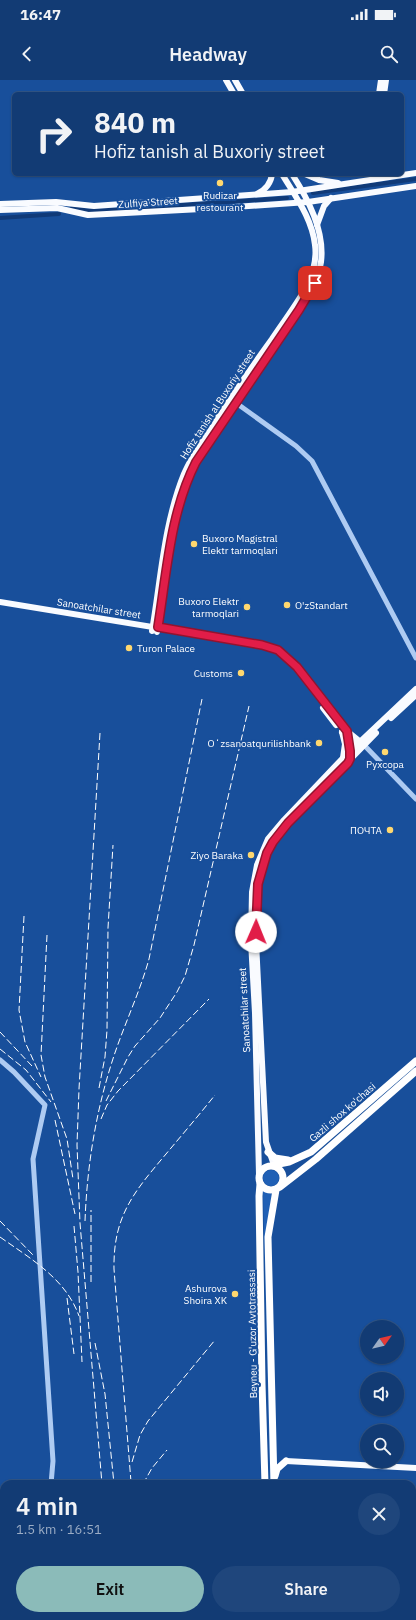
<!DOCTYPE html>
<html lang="en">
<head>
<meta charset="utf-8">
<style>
	:root { --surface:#123b74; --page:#1f467c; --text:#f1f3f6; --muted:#9cadc5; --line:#315586; --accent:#8bbbb9 }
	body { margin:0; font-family:"IBM Plex Sans",sans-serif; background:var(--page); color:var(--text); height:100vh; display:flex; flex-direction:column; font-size:15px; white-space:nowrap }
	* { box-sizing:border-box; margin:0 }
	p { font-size:13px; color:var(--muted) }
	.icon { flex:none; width:22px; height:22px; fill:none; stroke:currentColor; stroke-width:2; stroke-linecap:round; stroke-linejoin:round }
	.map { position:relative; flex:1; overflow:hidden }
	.panel { position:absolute; left:0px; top:1400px; width:416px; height:140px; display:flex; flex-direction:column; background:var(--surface); border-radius:12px 12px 0 0; box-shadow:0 1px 3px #0004,0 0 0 1px var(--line) }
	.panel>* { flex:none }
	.banner { position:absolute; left:12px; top:12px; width:392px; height:84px; border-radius:6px; box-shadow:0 1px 3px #0004,0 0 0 1px var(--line); background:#123b74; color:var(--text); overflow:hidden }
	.needle { width:26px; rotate:56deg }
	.buttons { position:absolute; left:360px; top:1240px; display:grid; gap:8px }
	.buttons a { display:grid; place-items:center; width:44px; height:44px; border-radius:50%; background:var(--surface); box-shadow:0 1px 3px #0004,0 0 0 1px var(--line); font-size:20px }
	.pin { position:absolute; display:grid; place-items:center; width:34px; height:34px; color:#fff; margin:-17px; border-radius:8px; box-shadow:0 2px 6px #0006 }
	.me { position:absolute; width:44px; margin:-22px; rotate:1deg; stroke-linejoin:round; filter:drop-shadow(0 0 3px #0008) }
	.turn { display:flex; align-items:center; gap:14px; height:84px; padding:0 16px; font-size:18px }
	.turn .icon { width:52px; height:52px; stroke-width:2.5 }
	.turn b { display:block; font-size:28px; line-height:34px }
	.round { display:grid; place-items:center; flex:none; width:42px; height:42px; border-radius:21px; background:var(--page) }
	.head { display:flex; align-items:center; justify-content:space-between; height:68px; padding:0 16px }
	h1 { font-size:24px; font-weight:600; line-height:30px }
	.action { display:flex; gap:8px; margin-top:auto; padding:8px 16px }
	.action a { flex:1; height:46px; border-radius:24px; background:var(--accent); color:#111; font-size:16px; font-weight:600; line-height:46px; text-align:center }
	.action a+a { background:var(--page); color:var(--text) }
	.status { display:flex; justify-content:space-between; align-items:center; height:28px; padding:0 20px; background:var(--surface); direction:ltr }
	.status svg { height:11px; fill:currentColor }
	header { display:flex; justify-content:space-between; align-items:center; height:52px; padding:0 16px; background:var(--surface); font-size:18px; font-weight:600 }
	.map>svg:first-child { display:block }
	.green { fill:#2060b5 }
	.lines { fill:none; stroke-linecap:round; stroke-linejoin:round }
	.stream { stroke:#a1c6f4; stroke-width:1 }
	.canal { stroke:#103a78; stroke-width:4 }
	.minor { stroke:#aecbf2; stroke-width:5 }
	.major { stroke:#f9fbff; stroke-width:6 }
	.highway { stroke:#fff; stroke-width:7 }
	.rail { stroke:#fff; stroke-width:1; stroke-dasharray:7 3; stroke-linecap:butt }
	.route-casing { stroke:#92132f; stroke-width:10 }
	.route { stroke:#e11d48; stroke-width:7 }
	.poi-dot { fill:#ffd86f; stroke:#184f9b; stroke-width:1.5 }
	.labels { text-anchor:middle; stroke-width:4; stroke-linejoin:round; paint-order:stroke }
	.poi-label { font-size:10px; fill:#fff; stroke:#184f9b; text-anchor:end }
	.street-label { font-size:10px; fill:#fff; stroke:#184f9b }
</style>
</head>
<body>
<div class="status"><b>16:47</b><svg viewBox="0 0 49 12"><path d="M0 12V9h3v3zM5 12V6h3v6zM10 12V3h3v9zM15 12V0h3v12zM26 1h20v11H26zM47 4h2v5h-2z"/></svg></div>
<header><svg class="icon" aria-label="back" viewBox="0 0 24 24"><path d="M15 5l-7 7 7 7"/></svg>Headway<svg class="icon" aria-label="search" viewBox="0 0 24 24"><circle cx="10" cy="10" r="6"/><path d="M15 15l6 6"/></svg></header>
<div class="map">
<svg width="416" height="1540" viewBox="0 0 416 1540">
	<rect width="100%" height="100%" fill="#184f9b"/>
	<g class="green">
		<circle cx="271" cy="1098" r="8"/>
		<polygon points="263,1111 272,1114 266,1150 272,1404 270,1404"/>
	</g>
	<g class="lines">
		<polyline class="stream" points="8,1540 13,1536"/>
		<g class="canal">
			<polyline points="313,113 416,99"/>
			<polyline points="72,128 89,131 109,130 287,118"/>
			<polyline points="0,138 59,134"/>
		</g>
		<g class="minor">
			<polyline points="232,320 296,366 312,381 416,578"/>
			<polyline points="364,665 416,719"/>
			<polyline points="0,980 14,992 45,1025 33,1079 53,1381 51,1404"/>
			<polyline points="0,1413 4,1412"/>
		</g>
		<g class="major">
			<polyline points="226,0 234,14"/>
			<polyline points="235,0 243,14"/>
			<polyline points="379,14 381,0"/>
			<polyline points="384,14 386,0"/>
			<polyline points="305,94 319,100 338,103"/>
			<path d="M257 114C265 110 271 103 272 94"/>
			<polyline points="0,124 56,122 94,126 292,112 416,93"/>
			<polyline points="0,130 57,128 88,135 220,128 308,122 416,106"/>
			<polyline points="317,145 324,126 331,118"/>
			<polyline points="0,522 262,565 278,570 286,576 297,587 347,651 363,664"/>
			<path d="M152 551C161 498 164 443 184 394 191 377 202 362 212 346 231 317 251 288 272 259 284 241 297 224 307 206 313 193 317 179 315 165 312 138 295 116 282 94"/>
			<path d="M157 552C162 527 165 502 169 477 173 449 177 420 189 395 197 377 209 362 219 346 239 316 259 287 279 258 295 235 317 210 321 182 325 151 308 119 292 94"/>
			<polyline points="323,628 336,645"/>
			<polyline points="391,638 416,615"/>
			<polyline points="342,652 356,665 359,665"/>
			<polyline points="342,652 345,664 343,678"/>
			<polyline points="274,1085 266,1062 256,862 257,820 258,804 262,787 273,762 288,743 376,653"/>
			<polyline points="259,1095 255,933 251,861 252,812 257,785 268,759 284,740 343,678 416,609"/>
			<polyline points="286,1381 416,1388"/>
		</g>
		<g class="highway">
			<polyline points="268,1072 275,1078 288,1080"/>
			<polyline points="274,1085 289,1082 311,1072 416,981"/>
			<circle cx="271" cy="1098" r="12"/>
			<polyline points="260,1104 259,1116 262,1304 265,1404"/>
			<polyline points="280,1107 316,1079 416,991"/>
			<polyline points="275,1396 277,1389 286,1381"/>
			<polyline points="274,1404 268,1157 276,1110"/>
			<polyline points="269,1536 269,1540"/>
			<polyline points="277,1536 277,1540"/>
		</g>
		<g class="rail">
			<polyline points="100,653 79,1009 77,1065 80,1143 102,1404"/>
			<polyline points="24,836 19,930 25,962 41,997"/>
			<polyline points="47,855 41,975 45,997 67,1059 73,1099"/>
			<polyline points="0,952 32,986"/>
			<polyline points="0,969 26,990 51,1022"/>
			<polyline points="99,1008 105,977 107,950 108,848 113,765"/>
			<polyline points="106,1021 128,977 135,966 160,938 177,912 185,896 194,865 249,626"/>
			<polyline points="101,1039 107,1025 118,1011 209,919"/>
			<polyline points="55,1040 75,1134"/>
			<polyline points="0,1141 33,1175"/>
			<path d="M85 1141C87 1088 95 1036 111 985 122 949 139 915 149 879L202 619"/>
			<polyline points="74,1146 78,1192 82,1282"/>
			<path d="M0 1157C31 1179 66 1199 79 1236"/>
			<polyline points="91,1202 91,1130"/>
			<polyline points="67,1218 74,1274"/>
			<polyline points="95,1263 105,1314 114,1404"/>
			<polyline points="132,1382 140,1355 148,1341 215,1260"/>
			<path d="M131 1402 114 1189C113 1136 134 1112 166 1074 182 1055 199 1035 215 1015"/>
			<polyline points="143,1404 152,1388 167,1370"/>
			<polyline points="113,1536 114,1540"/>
			<polyline points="125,1536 125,1540"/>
			<polyline points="141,1536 141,1540"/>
			<polyline points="161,1540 161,1536"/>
		</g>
	</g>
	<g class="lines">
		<defs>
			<path id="route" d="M256 852 258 804 267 773 273 762 288 743 348 683 350 679V671L347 651 297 587 278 570 262 565 158 547C167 492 170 433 196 382L299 230 315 203"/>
		</defs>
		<use href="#route" class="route-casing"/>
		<use href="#route" class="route"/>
	</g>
	<g class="poi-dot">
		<circle cx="220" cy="103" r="4"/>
		<circle cx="194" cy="464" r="4"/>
		<circle cx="287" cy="525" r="4"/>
		<circle cx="247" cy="527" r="4"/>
		<circle cx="129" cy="568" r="4"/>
		<circle cx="241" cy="593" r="4"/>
		<circle cx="319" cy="663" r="4"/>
		<circle cx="385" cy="672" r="4"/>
		<circle cx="390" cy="750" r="4"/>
		<circle cx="251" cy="775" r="4"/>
		<circle cx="235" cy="1214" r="4"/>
	</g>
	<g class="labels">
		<g class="poi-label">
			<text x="220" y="119" text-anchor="middle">Rudizar<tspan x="220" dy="12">restourant</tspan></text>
			<text x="202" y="462" text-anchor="start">Buxoro Magistral<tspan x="202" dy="12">Elektr tarmoqlari</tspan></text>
			<text x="239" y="525">Buxoro Elektr<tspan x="239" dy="12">tarmoqlari</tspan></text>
			<text x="295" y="529" text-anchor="start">O'zStandart</text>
			<text x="137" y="572" text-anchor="start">Turon Palace</text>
			<text x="233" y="597">Customs</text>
			<text x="311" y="667">Oʻzsanoatqurilishbank</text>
			<text x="385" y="688" text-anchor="middle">Рухсора</text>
			<text x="382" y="754">ПОЧТА</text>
			<text x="243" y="779">Ziyo Baraka</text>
			<text x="227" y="1212">Ashurova<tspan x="227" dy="12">Shoira XK</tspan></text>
		</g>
		<g class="street-label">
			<text transform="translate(148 122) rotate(-4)" y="4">Zulfiya Street</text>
			<text transform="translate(217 324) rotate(-57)" y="4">Hofiz tanish al Buxoriy street</text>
			<text transform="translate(99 528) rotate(9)" y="4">Sanoatchilar street</text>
			<text transform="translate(244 930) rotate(-93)" y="4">Sanoatchilar street</text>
			<text transform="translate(342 1032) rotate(-41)" y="4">Gazli shox ko'chasi</text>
			<text transform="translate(252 1254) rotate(-91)" y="4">Beyneu - G'uzor Avtotrassasi</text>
		</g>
	</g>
</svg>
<div class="buttons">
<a><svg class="needle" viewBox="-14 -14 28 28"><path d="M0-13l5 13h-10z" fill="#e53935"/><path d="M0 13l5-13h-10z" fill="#9cadc5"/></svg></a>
<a><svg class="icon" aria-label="sound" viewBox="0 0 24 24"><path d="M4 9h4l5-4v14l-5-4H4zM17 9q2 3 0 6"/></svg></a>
<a><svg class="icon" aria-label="search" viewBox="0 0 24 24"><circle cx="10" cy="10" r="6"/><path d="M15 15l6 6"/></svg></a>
</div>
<div class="pin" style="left:315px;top:203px;background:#d93025"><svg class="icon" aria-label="arrive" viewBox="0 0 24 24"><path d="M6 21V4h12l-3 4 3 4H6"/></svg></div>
<svg class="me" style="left:256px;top:852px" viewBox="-20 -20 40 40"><circle r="19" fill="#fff"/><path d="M0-13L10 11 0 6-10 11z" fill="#e11d48"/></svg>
<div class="banner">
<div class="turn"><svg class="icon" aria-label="right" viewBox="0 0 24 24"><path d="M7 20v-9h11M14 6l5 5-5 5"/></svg><div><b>840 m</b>Hofiz tanish al Buxoriy street</div></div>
</div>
<section class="panel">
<div class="head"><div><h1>4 min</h1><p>1.5 km · 16:51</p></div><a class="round"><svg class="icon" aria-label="close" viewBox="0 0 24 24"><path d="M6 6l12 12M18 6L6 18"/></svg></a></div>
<div class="action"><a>Exit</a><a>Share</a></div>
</section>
</div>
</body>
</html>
